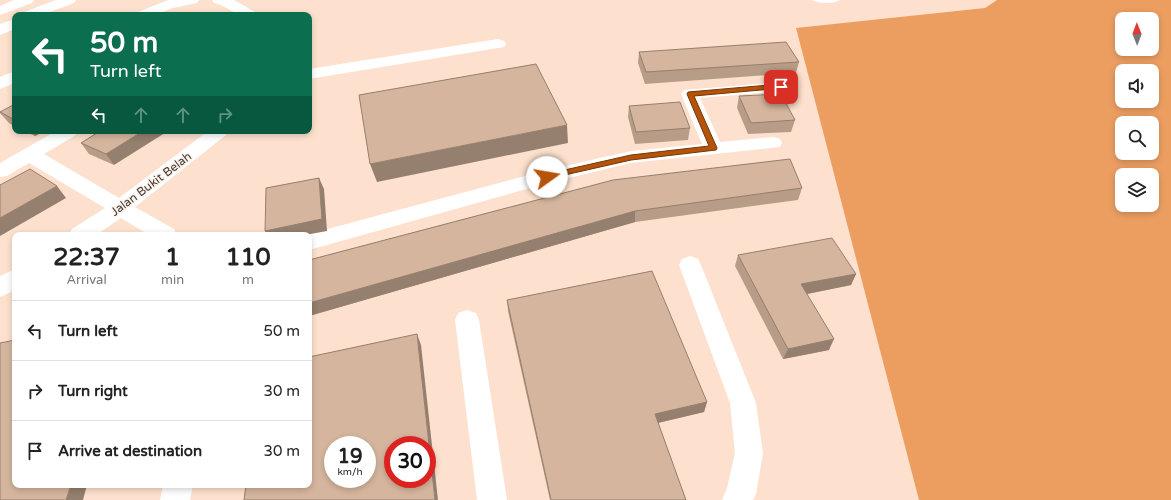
<!DOCTYPE html>
<html lang="en">
<head>
<meta charset="utf-8">
<style>
	:root { --surface:#fff; --page:#f2f2f2; --text:#222; --muted:#767676; --line:#e0e0e0 }
	body { margin:0; font-family:"Varela Round",sans-serif; background:var(--page); color:var(--text); height:100vh; display:flex; flex-direction:column; font-size:15px; white-space:nowrap }
	* { box-sizing:border-box; margin:0 }
	p { font-size:13px; color:var(--muted) }
	.icon { flex:none; width:22px; height:22px; fill:none; stroke:currentColor; stroke-width:2; stroke-linecap:round; stroke-linejoin:round }
	.map { position:relative; flex:1; overflow:hidden }
	.drawer { position:absolute; left:12px; top:232px; width:300px; height:256px; display:flex; flex-direction:column; background:var(--surface); border-radius:8px; box-shadow:0 2px 6px #0003 }
	.drawer>* { flex:none }
	.guide { position:absolute; left:12px; top:12px; width:300px; height:122px; border-radius:8px; box-shadow:0 2px 6px #0003; background:#0b6e4f; color:#fff; overflow:hidden }
	.needle { width:26px; rotate:359deg }
	.buttons { position:absolute; left:1115px; top:12px; display:grid; gap:8px }
	.buttons a { display:grid; place-items:center; width:44px; height:44px; border-radius:8px; background:var(--surface); box-shadow:0 2px 6px #0003; font-size:20px }
	.speed { position:absolute; left:324px; top:436px; display:flex; gap:8px; font-size:20px; font-weight:700; text-align:center }
	.speed>* { display:grid; place-content:center; width:52px; height:52px; border-radius:50%; background:var(--surface); box-shadow:0 2px 6px #0003; line-height:1 }
	.speed small { font-size:10px; font-weight:400 }
	.speed .limit { border:6px solid #d22; background:#fff; color:#111 }
	.pin { position:absolute; display:grid; place-items:center; width:34px; height:34px; color:#fff; margin:-17px; border-radius:8px; box-shadow:0 2px 6px #0006 }
	.me { position:absolute; width:44px; margin:-22px; rotate:77deg; stroke-linejoin:round; filter:drop-shadow(0 0 3px #0008) }
	.turn { display:flex; align-items:center; gap:14px; height:84px; padding:0 12px; font-size:18px }
	.turn .icon { width:52px; height:52px; stroke-width:2.5 }
	.turn b { display:block; font-size:28px; line-height:34px }
	.lanes { display:flex; align-items:center; height:38px; padding:0 12px; background:#0003; justify-content:center; gap:20px; direction:ltr }
	.lanes .off { opacity:.35 }
	.eta { display:flex; justify-content:space-evenly; align-items:center; height:68px; text-align:center }
	.eta b { font-size:24px; font-weight:800; line-height:28px }
	ul { padding:0; list-style:none }
	li { display:flex; align-items:center; gap:12px; height:60px; padding:0 12px; border-top:1px solid var(--line) }
	li div { flex:1 }
	li b { display:block; font-size:15px }
	li em { font-style:normal }
	.map>svg:first-child { display:block }
	.forest { fill:#ec9e61; fill-rule:evenodd }
	.lines { fill:none; stroke-linecap:round; stroke-linejoin:round }
	.service { fill:#fff; fill-rule:evenodd }
	.minor { fill:#fff; fill-rule:evenodd }
	.trunk { fill:#fff; fill-rule:evenodd }
	.wall { fill:#b79c87 }
	.shaded-wall { fill:#957f6e }
	.building { fill:#d5b59d; stroke:#957f6e; fill-rule:evenodd }
	.route { fill:#b45309; stroke:#753606 }
	.labels { text-anchor:middle; stroke-width:3; stroke-linejoin:round; paint-order:stroke }
	.street-label { font-size:12px; fill:#473a30; stroke:#faf3ee }
</style>
</head>
<body>
<div class="map">
<svg width="1171" height="500" viewBox="0 0 1171 500">
	<rect width="100%" height="100%" fill="#fde1ce"/>
	<path class="forest" d="M997 0H1171V500H919L796 28 985 8ZM1122 19H1152V49H1122ZM1122 71H1152V101H1122ZM1122 123H1152V153H1122ZM1122 175H1152V205H1122Z"/>
	<g class="lines">
		<path class="service" d="M812 0H840C834 4 818 4 812 0Z"/>
		<g class="minor">
			<polygon points="168,0 199,0 197,3 173,8 155,15 136,15 138,12"/>
			<polygon points="212,0 234,0 255,12 257,15 239,15 221,5 214,3"/>
			<polygon points="498,39 504,41 506,44 504,47 309,79 309,69"/>
			<polygon points="15,71 15,83 0,89 0,77"/>
			<polygon points="781,82 787,83 789,87 787,91 700,98 720,142 773,137 780,139 782,143 780,147 631,163 548,183 309,250 309,235 306,235 309,234 547,170 631,151 702,144 681,94 684,90"/>
			<polygon points="56,131 79,131 76,135 44,154 119,198 208,131 229,131 226,135 135,207 174,229 177,235 149,235 121,218 96,235 69,235 72,229 105,208 29,163 7,176 0,177 0,163"/>
			<polygon points="690,256 698,259 701,265 756,403 763,453 756,494 753,500 722,500 727,488 735,453 730,403 679,265 682,259"/>
			<polygon points="15,269 15,290 0,297 0,276"/>
			<polygon points="467,310 476,313 479,320 507,500 477,500 455,320 458,313"/>
			<polygon points="163,485 193,485 190,500 160,500"/>
		</g>
		<g class="trunk">
			<polygon points="14,0 34,0 32,3 0,15 0,6"/>
			<polygon points="56,0 76,0 74,3 42,15 22,15 24,12"/>
			<polygon points="15,19 15,29 0,35 0,24"/>
		</g>
	</g>
	<g class="wall">
		<polygon points="639,52 799,62 796,73 645,84 638,63"/>
		<polygon points="739,96 795,120 791,132 748,134 737,108"/>
		<polygon points="15,104 15,127 9,123 0,113 0,112"/>
		<polygon points="629,106 690,128 688,140 635,144 628,117"/>
		<polygon points="24,131 45,131 35,136"/>
		<polygon points="100,131 114,165 89,154 81,143"/>
		<polygon points="613,180 802,188 798,200 635,222 309,316 309,260"/>
		<polygon points="738,255 856,274 851,285 807,294 829,350 783,359 735,266"/>
		<polygon points="507,300 707,402 704,412 658,423 686,500 550,500 508,311"/>
	</g>
	<g class="shaded-wall">
		<polygon points="567,125 568,143 377,182 370,164"/>
		<polygon points="31,131 45,131 35,136"/>
		<polygon points="143,131 168,131 114,165 106,154"/>
		<polygon points="319,178 324,189 327,231 305,235 267,235 265,231"/>
		<polygon points="57,186 66,198 0,236 0,218"/>
		<polygon points="635,211 635,222 309,316 309,303"/>
		<polygon points="856,274 851,285 797,296 801,284"/>
		<polygon points="417,334 421,345 438,500 435,500"/>
		<polygon points="834,339 829,350 783,359 788,349"/>
		<polygon points="707,402 704,412 653,424 655,414"/>
		<polygon points="71,485 87,485 83,500 66,500"/>
	</g>
	<g class="building">
		<polygon points="786,42 799,62 646,72 639,52"/>
		<polygon points="536,64 567,125 370,164 359,95"/>
		<polygon points="781,94 795,120 751,123 739,96"/>
		<polygon points="680,102 690,128 636,132 629,106"/>
		<polygon points="15,104 15,120 0,112"/>
		<polygon points="100,131 143,131 106,154 81,143"/>
		<polygon points="790,159 802,188 635,211 309,303 309,260 613,180"/>
		<polygon points="30,169 57,186 0,218 0,185"/>
		<polygon points="319,178 322,219 265,231 266,188"/>
		<polygon points="832,238 856,274 801,284 834,339 788,349 738,255"/>
		<polygon points="652,271 707,402 655,414 686,500 551,500 507,300"/>
		<path d="M417 334 435 500H244L246 485H309V357ZM333 445H367V479H333ZM393 445H427V479H393Z"/>
		<polygon points="15,340 15,485 71,485 66,500 0,500 0,343"/>
	</g>
	<polygon class="route" points="781,84 783,85 783,88 694,96 717,148 716,150 631,160 547,179 543,177 547,174 631,155 709,146 687,94 688,92"/>
	<g class="labels">
		<g class="street-label">
			<text transform="translate(151 184) rotate(-37)" y="4">Jalan Bukit Belah</text>
		</g>
	</g>
</svg>
<div class="buttons">
<a><svg class="needle" viewBox="-14 -14 28 28"><path d="M0-13l5 13h-10z" fill="#e53935"/><path d="M0 13l5-13h-10z" fill="#767676"/></svg></a>
<a><svg class="icon" aria-label="sound" viewBox="0 0 24 24"><path d="M4 9h4l5-4v14l-5-4H4zM17 9q2 3 0 6"/></svg></a>
<a><svg class="icon" aria-label="search" viewBox="0 0 24 24"><circle cx="10" cy="10" r="6"/><path d="M15 15l6 6"/></svg></a>
<a><svg class="icon" aria-label="layers" viewBox="0 0 24 24"><path d="M12 4l9 5-9 5-9-5zM3 14l9 5 9-5"/></svg></a>
</div>
<div class="speed"><div>19<small>km/h</small></div><div class="limit">30</div></div>
<div class="pin" style="left:781px;top:87px;background:#d93025"><svg class="icon" aria-label="arrive" viewBox="0 0 24 24"><path d="M6 21V4h12l-3 4 3 4H6"/></svg></div>
<svg class="me" style="left:547px;top:177px" viewBox="-20 -20 40 40"><circle r="19" fill="#fff"/><path d="M0-13L10 11 0 6-10 11z" fill="#b45309"/></svg>
<div class="guide">
<div class="turn"><svg class="icon" aria-label="left" viewBox="0 0 24 24"><path d="M17 20v-9H6M10 6l-5 5 5 5"/></svg><div><b>50 m</b>Turn left</div></div>
<div class="lanes"><svg class="icon" aria-label="left" viewBox="0 0 24 24"><path d="M17 20v-9H6M10 6l-5 5 5 5"/></svg><svg class="icon off" aria-label="ahead" viewBox="0 0 24 24"><path d="M12 20V5M6 11l6-6 6 6"/></svg><svg class="icon off" aria-label="ahead" viewBox="0 0 24 24"><path d="M12 20V5M6 11l6-6 6 6"/></svg><svg class="icon off" aria-label="right" viewBox="0 0 24 24"><path d="M7 20v-9h11M14 6l5 5-5 5"/></svg></div>
</div>
<section class="drawer">
<div class="eta">
<div><b>22:37</b><p>Arrival</p></div>
<div><b>1</b><p>min</p></div>
<div><b>110</b><p>m</p></div>
</div>
<ul>
<li><svg class="icon" aria-label="left" viewBox="0 0 24 24"><path d="M17 20v-9H6M10 6l-5 5 5 5"/></svg><div><b>Turn left</b></div><em>50 m</em></li>
<li><svg class="icon" aria-label="right" viewBox="0 0 24 24"><path d="M7 20v-9h11M14 6l5 5-5 5"/></svg><div><b>Turn right</b></div><em>30 m</em></li>
<li><svg class="icon" aria-label="arrive" viewBox="0 0 24 24"><path d="M6 21V4h12l-3 4 3 4H6"/></svg><div><b>Arrive at destination</b></div><em>30 m</em></li>
</ul>
</section>
</div>
</body>
</html>
